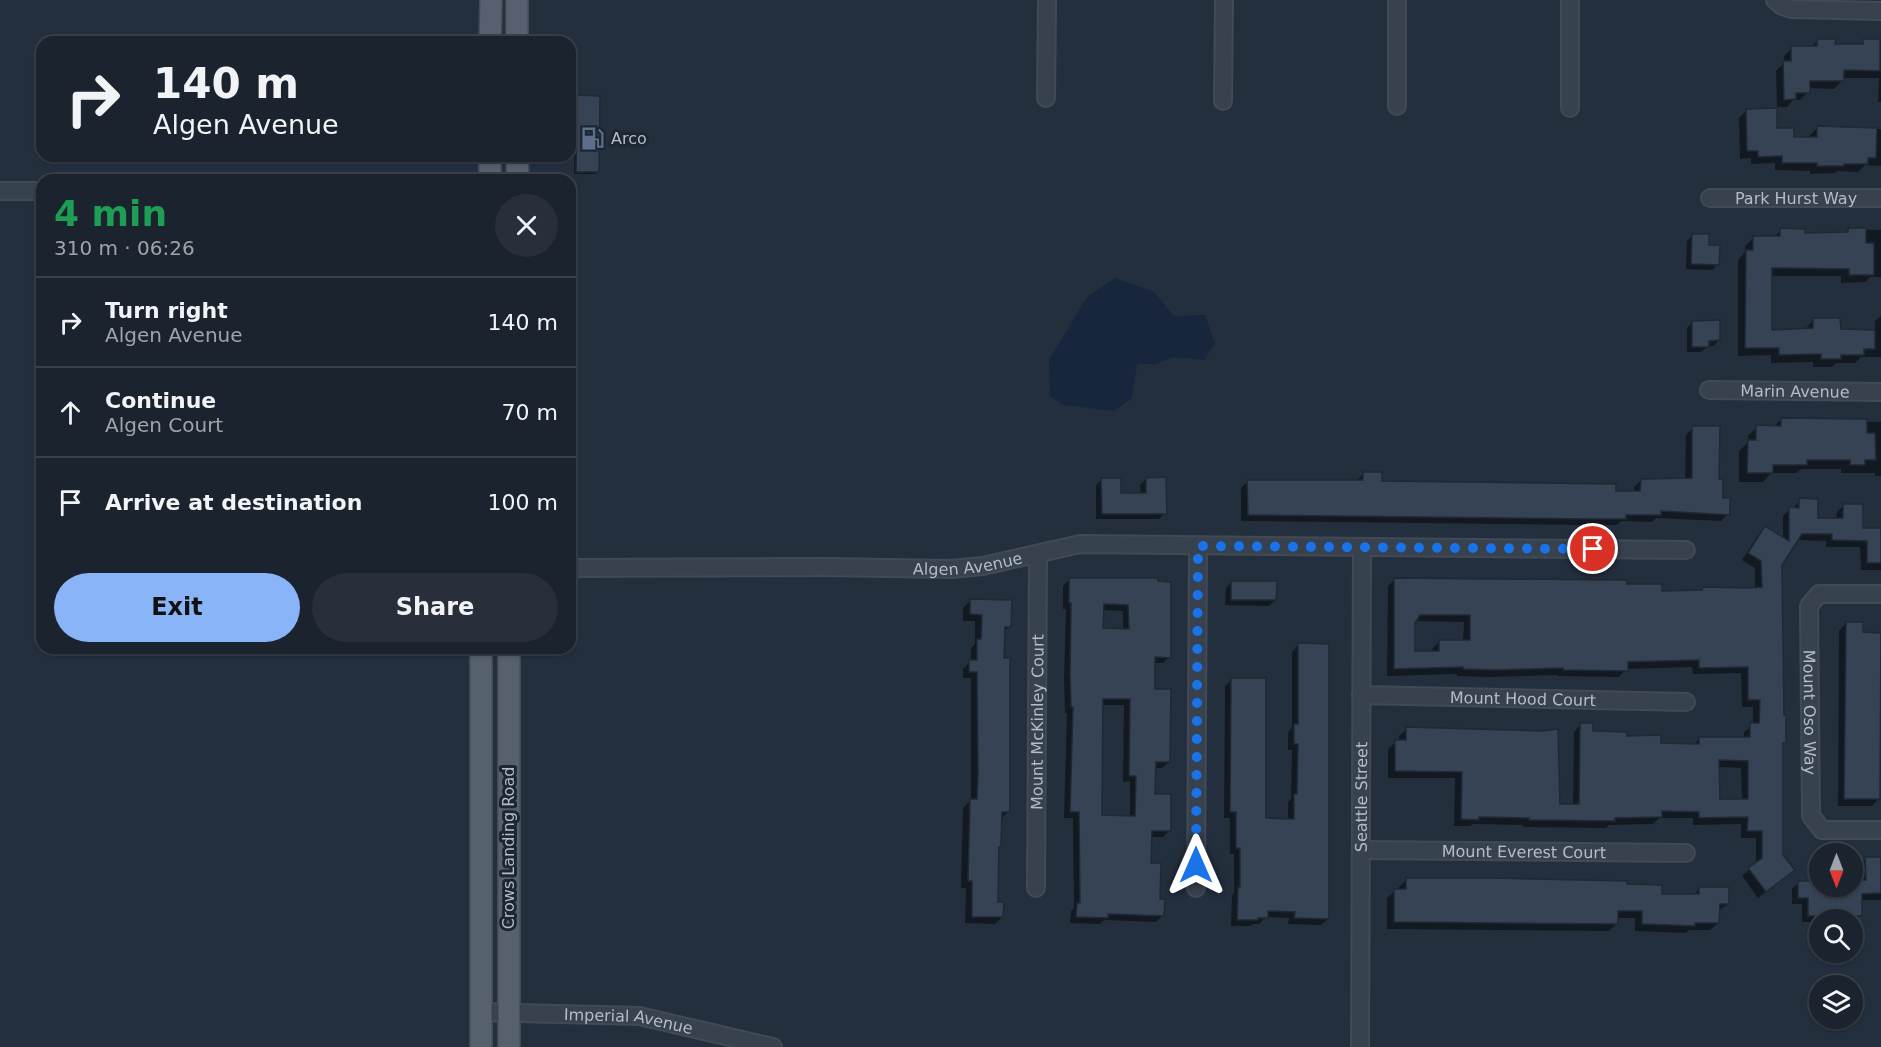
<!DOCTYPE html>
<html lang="en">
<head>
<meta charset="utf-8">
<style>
	:root { --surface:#1b232e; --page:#282f3a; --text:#f1f3f6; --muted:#a0a4aa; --line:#39404a; --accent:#8ab4f8 }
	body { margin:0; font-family:"DejaVu Sans",sans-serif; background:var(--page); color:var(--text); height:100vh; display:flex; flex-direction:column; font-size:22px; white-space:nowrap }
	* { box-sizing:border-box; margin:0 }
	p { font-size:20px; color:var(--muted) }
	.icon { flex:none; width:33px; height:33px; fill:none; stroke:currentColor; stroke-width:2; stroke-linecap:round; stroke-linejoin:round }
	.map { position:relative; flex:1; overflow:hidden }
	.panel { position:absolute; left:36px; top:174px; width:540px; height:480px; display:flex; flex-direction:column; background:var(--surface); border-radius:18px; box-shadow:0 2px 4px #0004,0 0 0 2px var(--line) }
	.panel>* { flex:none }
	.banner { position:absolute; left:36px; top:36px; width:540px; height:126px; border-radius:18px; box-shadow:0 2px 4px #0004,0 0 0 2px var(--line); background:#1b232e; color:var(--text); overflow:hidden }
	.needle { width:39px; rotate:180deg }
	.fabs { position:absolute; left:1809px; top:843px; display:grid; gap:12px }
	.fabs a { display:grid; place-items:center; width:54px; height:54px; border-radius:50%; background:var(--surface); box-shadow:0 2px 4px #0004,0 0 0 2px var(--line); font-size:30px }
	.pin { position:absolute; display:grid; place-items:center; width:51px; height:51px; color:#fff; margin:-26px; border:3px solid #fff; border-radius:50%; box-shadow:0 2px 6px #0007 }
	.me { position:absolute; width:66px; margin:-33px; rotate:0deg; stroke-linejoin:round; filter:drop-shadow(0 0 4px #0008) }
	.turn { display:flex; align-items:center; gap:21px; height:126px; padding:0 18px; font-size:27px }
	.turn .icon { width:78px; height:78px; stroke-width:2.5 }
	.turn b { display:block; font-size:42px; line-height:51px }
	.round { display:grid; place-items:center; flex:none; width:63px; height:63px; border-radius:32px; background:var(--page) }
	.summary { display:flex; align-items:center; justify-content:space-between; height:102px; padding:0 18px }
	h1 { font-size:36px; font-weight:700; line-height:45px; color:#1e9e55 }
	.button { display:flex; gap:12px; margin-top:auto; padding:12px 18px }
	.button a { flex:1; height:69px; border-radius:36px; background:var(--accent); color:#111; font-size:24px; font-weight:700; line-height:69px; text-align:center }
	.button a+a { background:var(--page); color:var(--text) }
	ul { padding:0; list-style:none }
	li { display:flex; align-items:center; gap:18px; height:90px; padding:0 18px; border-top:2px solid var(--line) }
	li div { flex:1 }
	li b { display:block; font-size:22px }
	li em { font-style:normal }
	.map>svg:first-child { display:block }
	.water { fill:#17263c }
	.shadow { fill:#0007; fill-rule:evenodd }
	.building { fill:#364354; stroke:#1f2835; stroke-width:1.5; fill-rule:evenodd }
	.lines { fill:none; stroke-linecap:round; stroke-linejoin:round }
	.minor-casing { stroke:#414a57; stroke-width:20 }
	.major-casing { stroke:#414a57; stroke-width:24 }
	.minor { stroke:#38414e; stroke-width:16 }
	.major { stroke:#56606e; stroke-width:21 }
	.route { stroke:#1a73e8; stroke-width:10; stroke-dasharray:0 18 }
	.labels { text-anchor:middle; stroke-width:6; stroke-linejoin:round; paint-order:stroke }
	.poi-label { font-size:16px; fill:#b4bcc9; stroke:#1d2633; text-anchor:start }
	.street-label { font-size:16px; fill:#b4bcc9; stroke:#1d2633 }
</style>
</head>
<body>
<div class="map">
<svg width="1881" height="1047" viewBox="0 0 1881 1047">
	<rect width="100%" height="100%" fill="#242f3e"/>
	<polygon class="water" points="1115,278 1154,292 1174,316 1205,315 1215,344 1204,360 1173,357 1156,364 1137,364 1132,398 1114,411 1063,405 1050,396 1049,360 1087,297"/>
	<g class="shadow">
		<polygon points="1818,40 1834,46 1858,46 1864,41 1881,43 1881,102 1878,102 1879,78 1842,78 1842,81 1834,89 1808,88 1808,92 1800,100 1793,100 1787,107 1777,107 1776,71 1784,63 1784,56 1792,48 1810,48"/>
		<polygon points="578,97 597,172 595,174 574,174 575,99"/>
		<polygon points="1747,110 1792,139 1809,139 1809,136 1817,128 1881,129 1881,166 1865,165 1858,172 1837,171 1835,173 1810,174 1810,171 1775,170 1775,163 1751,164 1751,158 1740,159 1739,118"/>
		<polygon points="1849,229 1881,230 1881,277 1870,277 1865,282 1841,283 1841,276 1771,276 1770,331 1805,330 1813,320 1839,331 1875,331 1875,321 1881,316 1881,357 1861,357 1855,363 1836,363 1832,367 1813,367 1813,362 1771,363 1771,355 1738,356 1738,260 1745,252 1745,246 1754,237 1773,238 1781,230 1804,234 1844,234"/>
		<polygon points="1693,235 1707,246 1718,264 1712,270 1686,269 1687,241"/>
		<polygon points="1692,322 1719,340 1713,346 1708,346 1701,352 1687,352 1687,328"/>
		<polygon points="1781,419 1881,422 1881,476 1875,476 1875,473 1841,473 1841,469 1801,469 1796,473 1771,473 1763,482 1739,482 1739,451 1748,442 1748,436 1757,427 1774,427"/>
		<polygon points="1693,428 1718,481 1721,500 1728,514 1721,521 1656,518 1652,522 1621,521 1617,525 1583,525 1241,521 1241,488 1248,481 1356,481 1363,474 1380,483 1634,493 1634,487 1641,480 1685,480 1686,435"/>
		<polygon points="1102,479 1119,495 1141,495 1140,485 1146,479 1165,513 1159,519 1096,519 1096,485"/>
		<path d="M1800 500 1816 519 1836 520 1837 512 1844 505 1861 530 1881 529V570H1861L1860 547H1826V541L1796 540 1781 565 1784 742 1782 744V855L1793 870 1758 898 1742 876 1756 864V838H1741V824L1693 825V818H1659L1653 824 1609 825 1606 828 1523 827V825L1473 824 1470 826H1454L1455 778H1388V749L1396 742H1399V736L1407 729 1558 806H1573L1574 732 1581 724 1591 733 1659 744 1693 745 1700 738H1744V732L1753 725V707H1742L1741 673 1693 674 1692 667 1626 669 1619 677 1557 676V675L1489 677 1457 676V674L1387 676 1388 586 1395 579 1626 585 1660 592H1700L1703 588 1755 589V568L1742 560 1758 535 1765 528 1783 539V516L1790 509H1793ZM1413 621 1464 622 1463 641H1440L1432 649 1433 653H1414ZM1718 767 1741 768 1742 800 1718 801Z"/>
		<path d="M1070 579 1157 580 1169 657 1163 663H1154L1153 690 1169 762 1162 768H1154L1153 795 1169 831 1163 837H1150V865L1163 915 1156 922 1104 920 1100 924 1070 923 1071 911 1074 908 1073 818H1064L1067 713H1065L1064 680 1066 609H1063V586ZM1102 610 1123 611V630H1102ZM1101 705H1124L1123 782 1130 781V817H1101Z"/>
		<polygon points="1231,582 1275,600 1269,606 1225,605 1226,588"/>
		<polygon points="970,601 1009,627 1003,632 1003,659 1008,812 1000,820 997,904 1002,917 995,924 965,923 966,888 961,888 963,808 971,800 971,678 963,678 963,669 971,661 971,648 975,644 975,621 963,621 963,608"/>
		<polygon points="1846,623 1879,798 1872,806 1838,806 1839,631"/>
		<polygon points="1298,645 1328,919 1321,925 1288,924 1289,918 1266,917 1259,924 1253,924 1250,926 1231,926 1232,895 1234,893 1234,854 1230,854 1230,818 1224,818 1225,686 1232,679 1265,820 1288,820 1288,802 1291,799 1292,750 1288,750 1288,732 1292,728 1292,652"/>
		<polygon points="1866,859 1881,859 1881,900 1860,900 1860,915 1854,922 1852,920 1820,920 1820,922 1802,922 1802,904 1792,904 1792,889 1799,883 1820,886 1852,886 1860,882 1859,865"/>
		<polygon points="1406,880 1626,886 1660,895 1693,895 1700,888 1728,904 1718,911 1718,923 1710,930 1689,930 1686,933 1635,931 1635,918 1617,918 1617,923 1609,931 1387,929 1387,898 1395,891 1399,890 1399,887"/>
	</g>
	<g class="building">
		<polygon points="1817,39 1836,39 1835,44 1863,44 1863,39 1880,39 1880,71 1844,70 1844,81 1810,81 1810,93 1796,93 1796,99 1784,100 1783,61 1791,61 1791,46 1817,46"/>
		<polygon points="577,95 600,96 599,172 576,172"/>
		<polygon points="1777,108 1777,128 1794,128 1794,137 1817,137 1817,126 1877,128 1876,158 1868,158 1868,164 1844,164 1844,166 1817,166 1817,163 1782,163 1782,156 1758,157 1758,151 1747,151 1746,109"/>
		<polygon points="1780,228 1805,229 1805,233 1848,232 1848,228 1866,228 1866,243 1874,243 1874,275 1849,275 1849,269 1772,268 1772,330 1813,328 1813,318 1840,318 1841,329 1875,330 1875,349 1864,349 1864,355 1841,355 1841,359 1821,359 1821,354 1779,355 1779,348 1745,348 1746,250 1753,250 1753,236 1780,236"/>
		<polygon points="1692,234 1709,234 1709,245 1720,245 1719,265 1691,264"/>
		<polygon points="1720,320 1720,340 1709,341 1709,347 1692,347 1692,321"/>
		<polygon points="1781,418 1867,419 1867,433 1875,433 1876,460 1865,460 1865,465 1850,465 1850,460 1807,460 1807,465 1773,465 1773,473 1747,473 1748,440 1756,440 1756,425 1781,426"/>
		<polygon points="1692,426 1720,426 1719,479 1723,480 1723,498 1730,498 1730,515 1661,511 1661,515 1626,515 1626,519 1591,519 1248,515 1247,480 1363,480 1363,472 1382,472 1382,481 1616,484 1616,491 1640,491 1641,479 1692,478"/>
		<polygon points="1166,477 1167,514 1102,514 1101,478 1121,478 1121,493 1146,493 1146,478"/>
		<path d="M1799 498 1818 499V518H1843V504H1863V528H1881V563H1867V541L1832 540V534H1802L1782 565 1784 715H1786V743H1783V855L1795 870 1766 892 1748 868 1762 858V831H1747L1748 817 1699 818V812L1662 811V817L1615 818V821L1529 820V818L1479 817V820L1461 819 1462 772 1395 771V740H1406V727L1543 731 1558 729 1560 804H1579L1580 723H1593V731L1627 732V736L1661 735V743L1699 744V737H1750V723H1759L1760 700H1748V667L1699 668V660L1628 662V671L1563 670V668L1497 670 1463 669V667L1394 669V578L1627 580V584H1662V591L1702 590 1703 587 1747 588 1762 587 1761 561 1748 553 1765 526 1789 541V507L1799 508ZM1420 615H1470V640H1439V651H1415V623ZM1719 760 1748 761V799H1720Z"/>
		<path d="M1069 578H1158V581L1171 582V658L1155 657V689H1171L1170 762H1156L1155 794H1171V831H1152L1151 863H1161L1160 899H1165L1164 916 1108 914V918L1076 917 1077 903H1080L1079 812H1070L1073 707H1071L1070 673 1071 603H1069ZM1104 604 1128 605 1129 629 1103 628ZM1103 699H1130L1129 776H1136L1135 816 1102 815Z"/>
		<polygon points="1231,581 1277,581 1276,600 1231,600"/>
		<polygon points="970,599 1012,600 1011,627 1005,627 1004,658 1010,658 1010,812 1002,812 1001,847 999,847 998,902 1004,902 1003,917 972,917 972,881 968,881 970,799 977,799 978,775 977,672 969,672 969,660 977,660 977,639 981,639 982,615 970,614"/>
		<polygon points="1846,622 1863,622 1863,632 1881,633 1880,799 1844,799"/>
		<polygon points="1298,643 1329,644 1329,919 1294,918 1295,912 1268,911 1268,918 1258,918 1258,920 1237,920 1238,887 1240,887 1240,848 1236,848 1236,812 1230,812 1231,678 1266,678 1266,818 1294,819 1294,794 1297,794 1298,744 1294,744 1294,724 1298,724"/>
		<polygon points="1865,857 1881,857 1881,893 1862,894 1862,916 1808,916 1808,898 1798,898 1798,881 1820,881 1820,886 1852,886 1852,880 1866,880"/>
		<polygon points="1406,878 1489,878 1627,881 1627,884 1662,885 1662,894 1699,894 1699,887 1729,887 1729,904 1720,904 1719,923 1695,923 1695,926 1642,924 1642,911 1618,911 1618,924 1394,922 1394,889 1406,889"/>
	</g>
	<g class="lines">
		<defs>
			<g id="minor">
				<polyline points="1570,0 1570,108"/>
				<polyline points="1775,0 1782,6 1792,9 1881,11"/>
				<polyline points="1046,98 1047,0"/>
				<polyline points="1223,101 1224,0"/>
				<polyline points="1397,106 1397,0"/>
				<polyline points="0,191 42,191"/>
				<path id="s1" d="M1710 198H1881"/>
				<path id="s2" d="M1709 390 1881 392"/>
				<path id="s3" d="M570 568 825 567 951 569 983 566 1080 544 1686 550"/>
				<path id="s4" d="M1881 594H1819L1809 606 1811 816 1822 830H1881"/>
				<path id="s5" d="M1361 695 1686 702"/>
				<path id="s6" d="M1362 850 1686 853"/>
				<path id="s7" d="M1036 888 1038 554"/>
				<polyline points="1196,888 1198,546"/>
				<path id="s8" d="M481 1012 639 1016 773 1047"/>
				<path id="s9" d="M1360 1047 1362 547"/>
			</g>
			<g id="major">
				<polyline points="490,42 491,0"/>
				<polyline points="517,42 517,0"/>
				<polyline points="517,156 518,180"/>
				<polyline points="490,180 490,156"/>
				<polyline points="481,648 481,1047"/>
				<polyline points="509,1047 509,648"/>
			</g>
		</defs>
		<use href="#minor" class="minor-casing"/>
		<use href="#major" class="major-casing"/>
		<use href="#minor" class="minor"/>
		<use href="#major" class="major"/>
	</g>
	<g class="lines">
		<polyline class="route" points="1196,865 1198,546 1593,549"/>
	</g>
	<defs>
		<symbol id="fuel-bare" viewBox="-9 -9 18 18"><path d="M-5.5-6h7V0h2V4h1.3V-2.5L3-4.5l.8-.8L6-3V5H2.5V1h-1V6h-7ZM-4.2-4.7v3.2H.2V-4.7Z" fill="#5c6f8a" stroke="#1d2633" stroke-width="2.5" paint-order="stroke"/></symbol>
	</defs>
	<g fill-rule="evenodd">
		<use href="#fuel-bare" x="576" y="122" width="33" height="33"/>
	</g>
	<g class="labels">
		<g class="poi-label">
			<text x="611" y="144">Arco</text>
		</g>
		<g class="street-label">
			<text dy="6" stroke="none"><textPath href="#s1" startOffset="86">Park Hurst Way</textPath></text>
			<text dy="6" stroke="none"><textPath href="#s2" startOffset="86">Marin Avenue</textPath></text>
			<text dy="6" stroke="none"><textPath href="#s3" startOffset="398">Algen Avenue</textPath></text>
			<text dy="6" stroke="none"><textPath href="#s5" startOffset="162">Mount Hood Court</textPath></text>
			<text dy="6" stroke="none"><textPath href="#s4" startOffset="184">Mount Oso Way</textPath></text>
			<text dy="6" stroke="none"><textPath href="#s7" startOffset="166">Mount McKinley Court</textPath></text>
			<text dy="6" stroke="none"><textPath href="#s9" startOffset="250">Seattle Street</textPath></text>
			<text transform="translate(508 848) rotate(-90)" y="6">Crows Landing Road</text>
			<text dy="6" stroke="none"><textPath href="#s6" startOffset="162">Mount Everest Court</textPath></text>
			<text dy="6" stroke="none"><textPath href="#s8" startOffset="148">Imperial Avenue</textPath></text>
		</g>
	</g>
</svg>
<div class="fabs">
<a><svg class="needle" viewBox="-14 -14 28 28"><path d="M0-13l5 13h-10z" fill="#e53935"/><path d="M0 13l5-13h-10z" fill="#a0a4aa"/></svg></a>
<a><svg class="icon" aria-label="search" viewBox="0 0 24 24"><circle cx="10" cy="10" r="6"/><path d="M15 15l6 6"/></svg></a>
<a><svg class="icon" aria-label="layers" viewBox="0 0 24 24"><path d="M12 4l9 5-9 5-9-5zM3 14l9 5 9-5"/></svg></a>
</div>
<div class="pin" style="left:1593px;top:549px;background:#d93025"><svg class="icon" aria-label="arrive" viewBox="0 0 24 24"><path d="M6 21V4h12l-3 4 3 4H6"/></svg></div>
<svg class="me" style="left:1196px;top:865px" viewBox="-20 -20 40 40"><path d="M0-17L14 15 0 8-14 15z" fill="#1a73e8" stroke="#fff" stroke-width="4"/></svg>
<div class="banner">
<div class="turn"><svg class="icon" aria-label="right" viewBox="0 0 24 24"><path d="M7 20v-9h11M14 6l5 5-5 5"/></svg><div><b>140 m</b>Algen Avenue</div></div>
</div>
<section class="panel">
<div class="summary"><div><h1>4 min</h1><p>310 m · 06:26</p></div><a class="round"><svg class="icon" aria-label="close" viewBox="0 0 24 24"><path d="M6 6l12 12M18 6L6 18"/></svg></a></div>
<ul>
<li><svg class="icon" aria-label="right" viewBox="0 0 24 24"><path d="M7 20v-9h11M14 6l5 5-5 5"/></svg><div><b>Turn right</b><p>Algen Avenue</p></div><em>140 m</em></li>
<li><svg class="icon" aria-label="ahead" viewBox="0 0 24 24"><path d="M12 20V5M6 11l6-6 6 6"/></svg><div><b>Continue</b><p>Algen Court</p></div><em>70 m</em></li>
<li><svg class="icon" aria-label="arrive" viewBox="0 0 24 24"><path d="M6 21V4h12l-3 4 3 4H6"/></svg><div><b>Arrive at destination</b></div><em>100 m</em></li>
</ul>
<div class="button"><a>Exit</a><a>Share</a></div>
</section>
</div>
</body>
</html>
